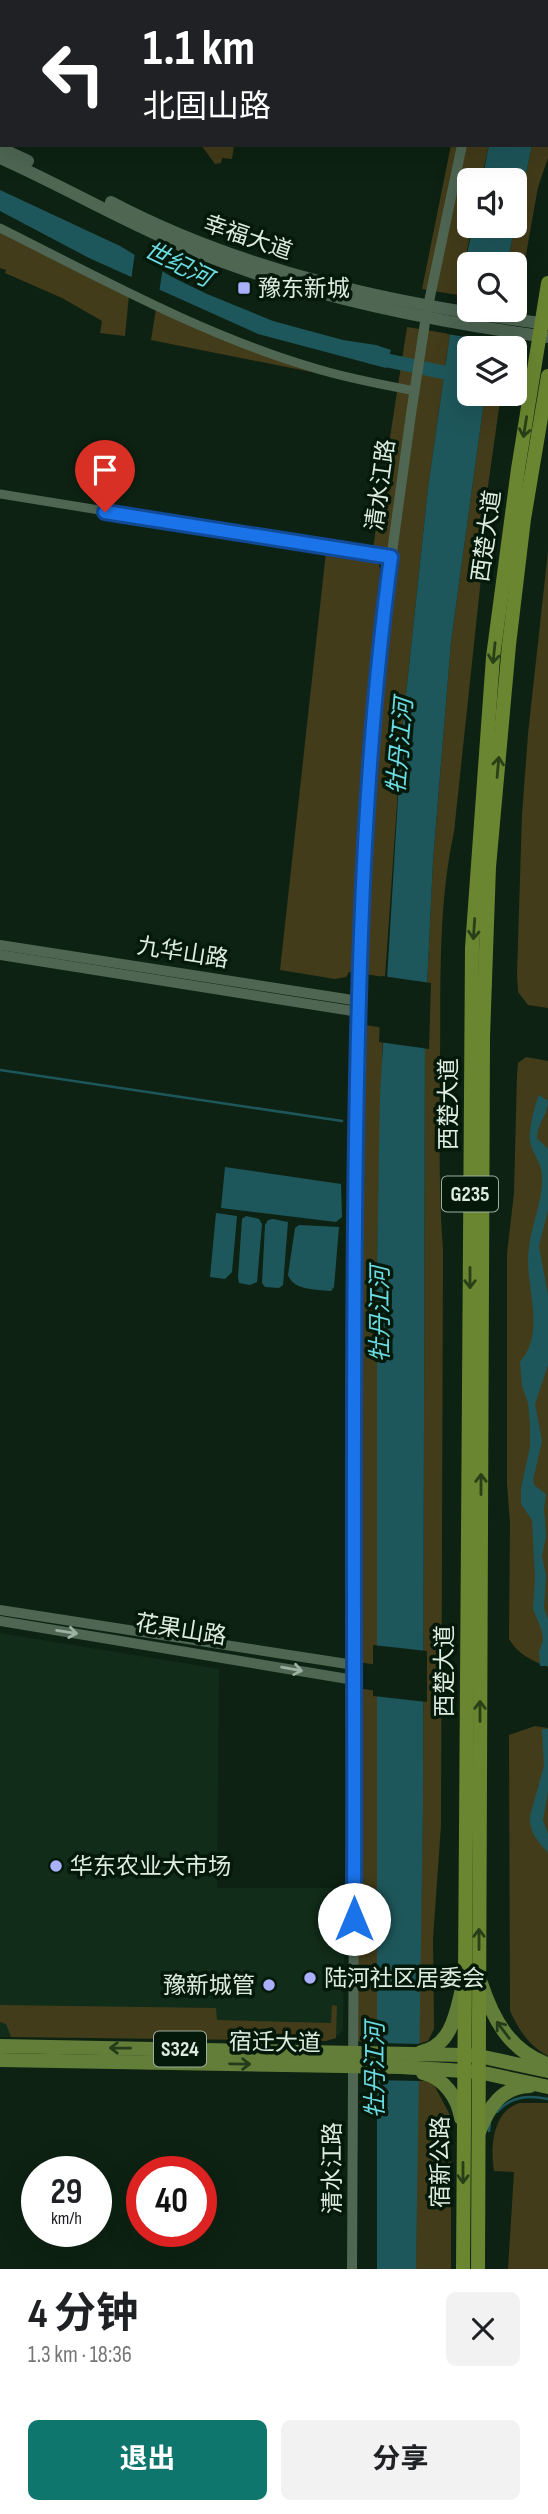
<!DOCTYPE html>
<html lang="zh">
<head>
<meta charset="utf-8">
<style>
	:root { --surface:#fff; --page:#f2f2f2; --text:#202124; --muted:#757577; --accent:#0f766e }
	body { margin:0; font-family:"Sofia Sans Condensed","Noto Sans SC",sans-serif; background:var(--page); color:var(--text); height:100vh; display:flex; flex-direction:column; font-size:26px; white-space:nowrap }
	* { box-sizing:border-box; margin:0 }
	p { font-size:23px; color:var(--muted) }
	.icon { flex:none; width:38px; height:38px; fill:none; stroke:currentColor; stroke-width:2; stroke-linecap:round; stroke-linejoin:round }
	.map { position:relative; height:2269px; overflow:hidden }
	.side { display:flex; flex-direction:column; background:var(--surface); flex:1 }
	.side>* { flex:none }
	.banner { position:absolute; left:0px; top:0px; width:550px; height:147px; box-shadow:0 7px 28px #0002; background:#202124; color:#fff; overflow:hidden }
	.buttons { position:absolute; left:457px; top:168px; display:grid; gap:14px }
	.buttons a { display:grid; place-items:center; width:70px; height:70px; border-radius:10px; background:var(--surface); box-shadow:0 7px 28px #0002; font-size:35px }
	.speed { position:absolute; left:21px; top:2156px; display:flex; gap:14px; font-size:35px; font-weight:700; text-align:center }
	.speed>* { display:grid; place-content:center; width:91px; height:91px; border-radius:50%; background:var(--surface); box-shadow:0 7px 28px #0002; line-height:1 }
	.speed small { font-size:18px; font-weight:400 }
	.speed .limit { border:10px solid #d22; background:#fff; color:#111 }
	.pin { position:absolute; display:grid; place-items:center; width:60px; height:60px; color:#fff; margin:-72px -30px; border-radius:50% 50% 50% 0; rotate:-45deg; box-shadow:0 0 7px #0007 }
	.pin .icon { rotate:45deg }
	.me { position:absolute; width:77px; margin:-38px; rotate:0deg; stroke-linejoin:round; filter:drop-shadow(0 0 5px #0008) }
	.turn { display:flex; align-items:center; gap:24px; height:147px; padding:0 28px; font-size:32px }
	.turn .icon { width:91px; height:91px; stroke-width:2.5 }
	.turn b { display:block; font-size:49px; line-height:60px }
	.round { display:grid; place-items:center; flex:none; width:74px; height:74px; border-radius:10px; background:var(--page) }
	.head { display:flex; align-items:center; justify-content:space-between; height:119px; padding:0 28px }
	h1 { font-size:42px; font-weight:700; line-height:52px }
	.button { display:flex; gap:14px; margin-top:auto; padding:14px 28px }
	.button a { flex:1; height:80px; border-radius:10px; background:var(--accent); color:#fff; font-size:28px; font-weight:700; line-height:80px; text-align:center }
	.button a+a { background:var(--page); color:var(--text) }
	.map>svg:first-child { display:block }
	.built { fill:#112c18 }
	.green { fill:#433c1a }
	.water { fill:#1e575b }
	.pier { fill:#0d2212 }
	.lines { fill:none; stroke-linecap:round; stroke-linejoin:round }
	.stream { stroke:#1e575b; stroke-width:2.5 }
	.river { stroke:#1e575b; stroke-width:14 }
	.minor { stroke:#4f6653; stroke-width:9 }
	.tertiary { stroke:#4f6653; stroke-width:10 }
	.secondary { stroke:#4f6653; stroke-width:12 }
	.primary { stroke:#637e39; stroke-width:14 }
	.trunk { stroke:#6a8630; stroke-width:14 }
	.oneway { stroke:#283f17 }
	.oneway2 { stroke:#9eb0a1 }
	.oneway3 { stroke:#253c1a }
	.route-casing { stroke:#114b97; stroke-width:18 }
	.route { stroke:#1a73e8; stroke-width:12 }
	.poi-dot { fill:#aab0fb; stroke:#041909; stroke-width:2.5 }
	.labels { text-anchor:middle; stroke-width:7; stroke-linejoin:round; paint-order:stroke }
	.shield { fill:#041909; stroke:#9dada0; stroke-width:2 }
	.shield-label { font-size:21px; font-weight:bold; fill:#deece0 }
	.street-label { font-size:23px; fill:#deece0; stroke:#041909 }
	.poi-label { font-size:23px; fill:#deece0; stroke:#041909; text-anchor:start }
	.water-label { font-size:24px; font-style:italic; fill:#6bdbe4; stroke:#041909 }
</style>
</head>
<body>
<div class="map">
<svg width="548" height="2269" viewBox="0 0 548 2269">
	<rect width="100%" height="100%" fill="#0d2212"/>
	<g class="built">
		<polygon points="83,0 481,0 481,2"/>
		<polygon points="0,1633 219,1669 217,1888 345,1888 343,2029 340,2034 326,2041 0,2037"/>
	</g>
	<g class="green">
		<polygon points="548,70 548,158 538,187 519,294 515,303 514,264 507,264 532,145 548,145"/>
		<polygon points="201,145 234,145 232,159 222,158 221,163 215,164"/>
		<polygon points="451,145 489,145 481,180 469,180 469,226 472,226 458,295 422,289"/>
		<polygon points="0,232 129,295 125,336 100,333 102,321 62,298 5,273 6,270 0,268"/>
		<polygon points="156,309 228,340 391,388 151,340"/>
		<polygon points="407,327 450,334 428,488 402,732 385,977 349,972 346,977 335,979 280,970 326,552 378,561 380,569 376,637 386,550 373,548"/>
		<path d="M485 394H501L487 493 486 531 454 832C438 906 441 981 440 1057 440 1121 438 1185 443 1250L441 1825 433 1939 434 2029 428 2041 418 2044 423 1808 425 1028 433 861 451 642Z"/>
		<polygon points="548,551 548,1008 528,1005 518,992 517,974 522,815 528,734"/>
		<polygon points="360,1024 383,1028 377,1263 377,1665 358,1662 356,1352"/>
		<path d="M526 1057 548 1061V1667C531 1660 519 1655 509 1639L510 1523 507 1484V1253L514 1193 517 1075 518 1063Z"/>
		<polygon points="357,1688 377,1691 377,2043 356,2041"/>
		<path d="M535 1726 548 1728V2056C529 2046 519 2030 510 2011L509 1735Z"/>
		<polygon points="0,2005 216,2008 217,2020 331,2023 332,2005 337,2006 336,2038 326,2041 11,2037 6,2024 0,2022"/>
		<polygon points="417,2081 432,2081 451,2117 451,2269 416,2269"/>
		<path d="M520 2103H548V2269H508L514 2172 494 2171C490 2147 493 2110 520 2103Z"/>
	</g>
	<g class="water">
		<polygon points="489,145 532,145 507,264 469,264 469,310 497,310 492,348 469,348 469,394 485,394 451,642 433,861 425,1028 423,1808 416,2269 377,2269 377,1263 380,1095 402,732 428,488 450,334 473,226 514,226 514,180 482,180"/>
		<polygon points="0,190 120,246 172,277 207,294 273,321 343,340 376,345 391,350 386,368 258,334 89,258 0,211"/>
		<path d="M539 1095 548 1101C548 1115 537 1123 537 1138L548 1149V1210L539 1246 548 1295V1365L535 1404 542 1441 533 1480 535 1486 546 1494 544 1509 546 1536 542 1556 546 1576 544 1608 548 1620V1666H540L539 1652 543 1640 542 1631 533 1609 535 1579 532 1520 521 1504V1488L530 1447V1423L528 1403 522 1386 520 1362C548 1329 523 1285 529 1247 532 1223 543 1201 542 1177 542 1163 533 1155 530 1142 528 1134 535 1102 539 1095Z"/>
		<polygon points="225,1167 341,1184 342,1217 336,1222 221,1208"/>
		<polygon points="216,1213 237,1216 232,1272 225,1279 210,1277"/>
		<polygon points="246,1216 259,1219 262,1224 257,1282 250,1285 239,1283 238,1277 242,1219"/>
		<polygon points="273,1219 288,1222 283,1285 279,1288 265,1287 262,1283 265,1225 268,1220"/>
		<path d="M299 1225 339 1227 334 1287 331 1291C316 1289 294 1291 288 1275L295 1228Z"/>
		<path d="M542 1729H548V1791L543 1820 548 1834V1853C538 1841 529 1833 530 1816L544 1766Z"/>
	</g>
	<g class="pier">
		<polygon points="135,252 163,267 159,293 131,281"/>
		<polygon points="454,298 469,300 469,310 501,310 496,342 447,334"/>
		<polygon points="382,976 431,983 429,1049 379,1042"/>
		<polygon points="373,1645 427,1651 427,1702 373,1696"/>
		<polygon points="374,2043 422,2044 421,2081 374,2080"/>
	</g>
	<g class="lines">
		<g class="stream">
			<polyline points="0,1070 342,1121"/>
			<path d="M497 2112C511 2096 528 2095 548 2099"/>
			<polyline points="489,2131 490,2123"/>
		</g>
		<polyline class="river" points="371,357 461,376"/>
		<g class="minor">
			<polyline points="98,0 101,2"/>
			<path d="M0 228C100 278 203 335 311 367 345 378 380 384 415 391"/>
			<polyline points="0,494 391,557"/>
		</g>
		<g class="tertiary">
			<polyline points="491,2 491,0"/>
			<polyline points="0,945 359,1001"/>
			<polyline points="0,955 359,1012"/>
			<polyline points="0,1610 354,1665"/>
			<polyline points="0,1621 354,1680"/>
			<polyline points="352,2269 355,1697 353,1316 360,939 366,805 382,625 411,414 426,316 462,145"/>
		</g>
		<g class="secondary">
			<polyline points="0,148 28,161"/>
			<path d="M0 158C65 187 126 223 192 250 304 296 428 321 548 337"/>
			<path d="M111 202C246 273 398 305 548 324"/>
		</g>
		<g class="primary">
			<path d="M481 1983C493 2019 509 2050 547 2064"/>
			<polyline points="0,2046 464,2055 479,2056 548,2071"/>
			<path d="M421 2052C451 2046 456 2014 462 1989"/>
			<polyline points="0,2060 401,2067 479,2072 548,2087"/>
			<path d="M423 2073C444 2078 458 2098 461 2118"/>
			<path d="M479 2132C489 2107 501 2087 530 2086"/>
		</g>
		<g class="trunk">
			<polyline points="463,2269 472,948 493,657 518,469 548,283"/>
			<polyline points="478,2269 483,1037 489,867 509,645 524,519 548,376"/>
		</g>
	</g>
	<defs><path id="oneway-shaft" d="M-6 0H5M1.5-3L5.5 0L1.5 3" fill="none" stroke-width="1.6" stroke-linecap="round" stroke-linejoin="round" transform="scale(1.75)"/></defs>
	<g class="oneway">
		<use href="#oneway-shaft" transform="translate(525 427) rotate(99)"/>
		<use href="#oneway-shaft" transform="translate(494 653) rotate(96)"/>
		<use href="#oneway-shaft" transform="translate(498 767) rotate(-85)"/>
		<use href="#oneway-shaft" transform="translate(474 929) rotate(94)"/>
		<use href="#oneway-shaft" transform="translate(470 1278) rotate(90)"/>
		<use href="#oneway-shaft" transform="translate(481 1484) rotate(-90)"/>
		<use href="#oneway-shaft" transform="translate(480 1711) rotate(-90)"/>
		<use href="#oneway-shaft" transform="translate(479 1939) rotate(-90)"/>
		<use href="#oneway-shaft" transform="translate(463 2173) rotate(90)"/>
	</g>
	<g class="oneway2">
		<use href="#oneway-shaft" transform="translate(67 1632) rotate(9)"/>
		<use href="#oneway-shaft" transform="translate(292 1669) rotate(10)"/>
	</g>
	<g class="oneway3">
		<use href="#oneway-shaft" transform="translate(503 2030) rotate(-127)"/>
		<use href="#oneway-shaft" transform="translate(120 2048) rotate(-179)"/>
		<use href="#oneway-shaft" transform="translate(240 2064) rotate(1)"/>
	</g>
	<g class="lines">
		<defs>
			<path id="route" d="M105 512 391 557C365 749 359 943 356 1138 352 1398 355 1658 354 1919"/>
		</defs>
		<use href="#route" class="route-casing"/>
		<use href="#route" class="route"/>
	</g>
	<g class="poi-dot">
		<rect x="237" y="281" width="14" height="14" rx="3.5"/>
		<circle cx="56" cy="1866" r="7"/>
		<circle cx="310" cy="1978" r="7"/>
		<circle cx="269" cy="1985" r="7"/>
	</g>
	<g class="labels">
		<g class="shield">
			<rect x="442" y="1176.5" width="56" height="35" rx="5"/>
			<rect x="154" y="2031.5" width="52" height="35" rx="5"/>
		</g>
		<g class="shield-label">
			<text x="470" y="1201">G235</text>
			<text x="180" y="2056">S324</text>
		</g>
		<g class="street-label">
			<text transform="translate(248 237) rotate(19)" y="8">幸福大道</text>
			<text transform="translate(380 485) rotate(-82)" y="8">清水江路</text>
			<text transform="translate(486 536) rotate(-82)" y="8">西楚大道</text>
			<text transform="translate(183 952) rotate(9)" y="8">九华山路</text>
			<text transform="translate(448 1104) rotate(-90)" y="8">西楚大道</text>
			<text transform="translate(181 1629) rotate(9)" y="8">花果山路</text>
			<text transform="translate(444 1671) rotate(-90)" y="8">西楚大道</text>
			<text transform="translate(275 2042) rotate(1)" y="8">宿迁大道</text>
			<text transform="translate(440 2162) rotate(-90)" y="8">宿新公路</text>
			<text transform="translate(332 2168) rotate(-90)" y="8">清水江路</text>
		</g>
		<g class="poi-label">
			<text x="258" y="296">豫东新城</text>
			<text x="70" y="1874">华东农业大市场</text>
			<text x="324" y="1986">陆河社区居委会</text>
			<text x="255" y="1993" text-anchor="end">豫新城管</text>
		</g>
		<g class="water-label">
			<text transform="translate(178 264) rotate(26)" y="8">世纪河</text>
			<text transform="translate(400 746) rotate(-85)" y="8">牡丹江河</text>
			<text transform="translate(380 1314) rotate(-90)" y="8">牡丹江河</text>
			<text transform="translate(375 2070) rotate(-90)" y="8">牡丹江河</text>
		</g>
	</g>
</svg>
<div class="buttons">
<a><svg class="icon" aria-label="sound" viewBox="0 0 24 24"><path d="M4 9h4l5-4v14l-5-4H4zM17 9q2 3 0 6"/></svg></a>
<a><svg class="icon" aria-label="search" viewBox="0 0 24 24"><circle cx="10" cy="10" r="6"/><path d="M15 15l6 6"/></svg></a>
<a><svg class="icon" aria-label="layers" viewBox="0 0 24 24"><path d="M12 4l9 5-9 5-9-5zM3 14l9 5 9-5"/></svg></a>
</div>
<div class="speed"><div>29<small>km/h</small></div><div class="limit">40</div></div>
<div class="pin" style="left:105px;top:512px;background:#d93025"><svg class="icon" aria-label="arrive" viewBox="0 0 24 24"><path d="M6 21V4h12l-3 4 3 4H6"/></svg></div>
<svg class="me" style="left:354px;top:1919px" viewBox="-20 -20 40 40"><circle r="19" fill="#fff"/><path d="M0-13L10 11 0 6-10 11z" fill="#1a73e8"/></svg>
<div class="banner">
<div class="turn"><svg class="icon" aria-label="left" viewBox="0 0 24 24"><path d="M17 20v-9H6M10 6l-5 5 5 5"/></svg><div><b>1.1 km</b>北固山路</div></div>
</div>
</div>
<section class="side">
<div class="head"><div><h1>4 分钟</h1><p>1.3 km · 18:36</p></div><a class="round"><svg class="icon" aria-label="close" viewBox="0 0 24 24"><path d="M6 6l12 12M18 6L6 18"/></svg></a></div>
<div class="button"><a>退出</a><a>分享</a></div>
</section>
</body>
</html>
